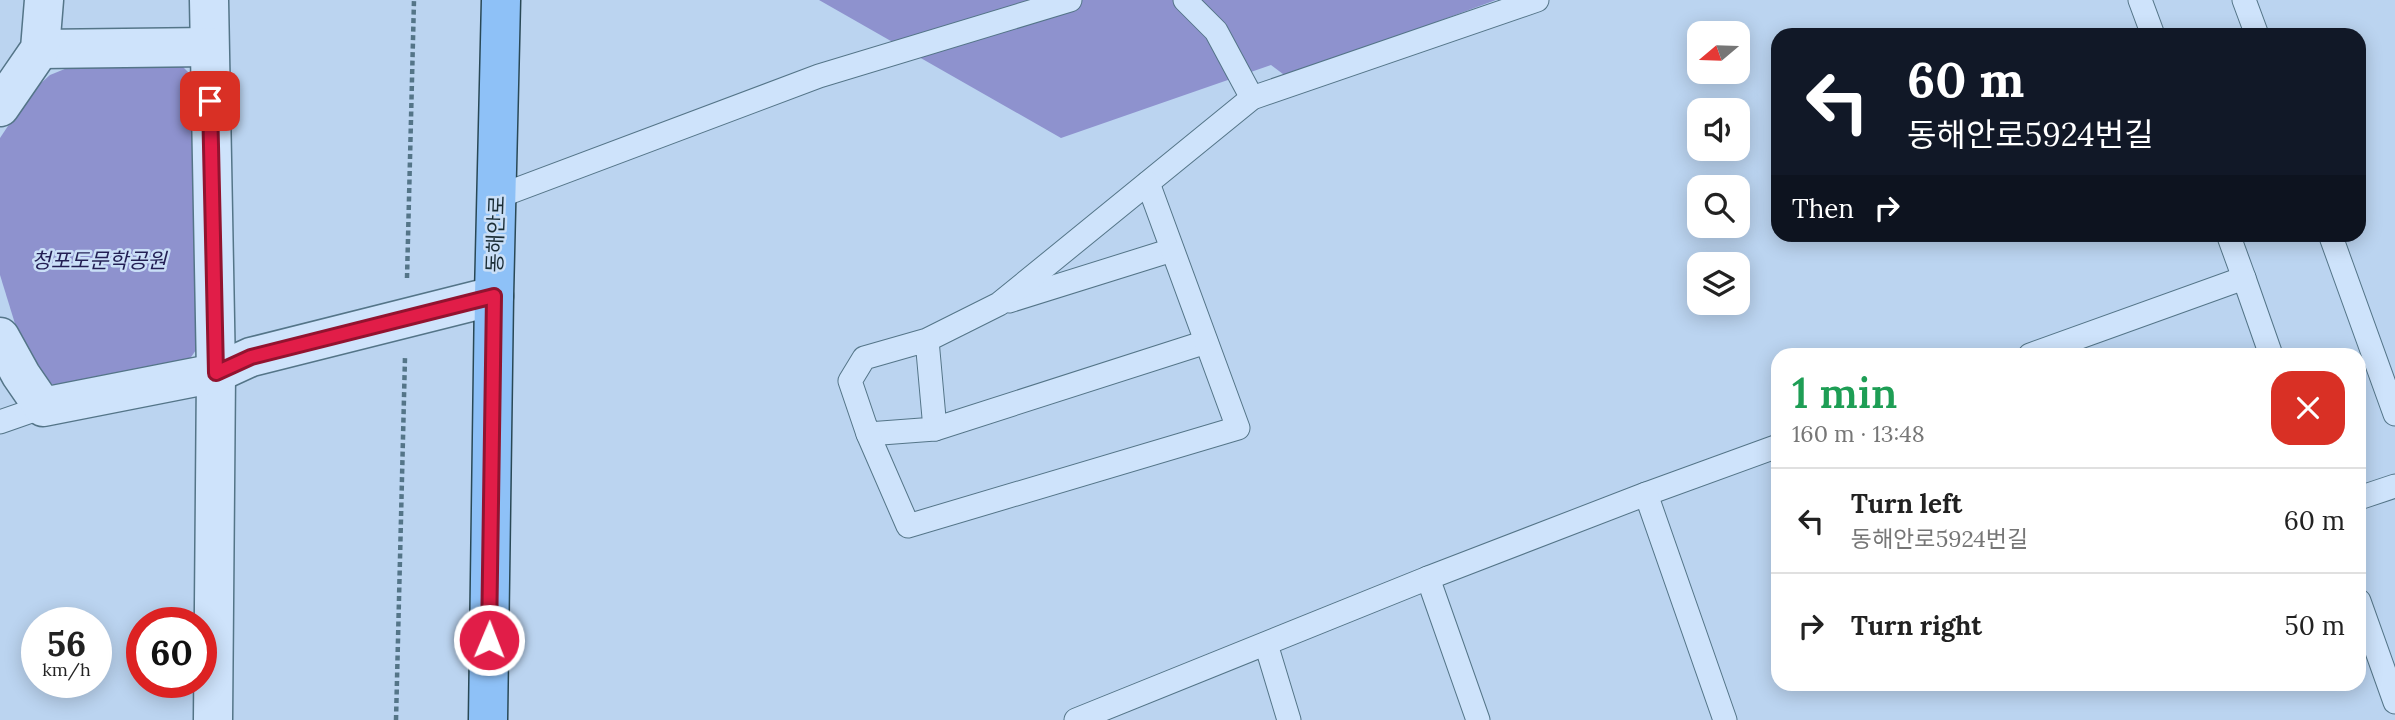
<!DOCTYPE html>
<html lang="en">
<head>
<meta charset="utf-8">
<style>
	:root { --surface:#fff; --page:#f6f6f6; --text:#222; --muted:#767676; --line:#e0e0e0 }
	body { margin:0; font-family:Lora,"Noto Sans KR",serif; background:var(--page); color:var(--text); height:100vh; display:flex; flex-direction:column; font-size:26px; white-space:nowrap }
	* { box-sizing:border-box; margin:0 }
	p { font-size:23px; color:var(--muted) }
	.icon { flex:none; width:38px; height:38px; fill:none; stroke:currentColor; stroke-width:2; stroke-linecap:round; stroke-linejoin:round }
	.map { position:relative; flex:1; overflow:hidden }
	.panel { position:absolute; left:1771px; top:348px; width:595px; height:343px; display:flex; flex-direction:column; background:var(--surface); border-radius:21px; box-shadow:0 4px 18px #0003 }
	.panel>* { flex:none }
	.top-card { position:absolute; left:1771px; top:28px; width:595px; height:214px; border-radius:21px; box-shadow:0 4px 18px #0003; background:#111827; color:#fff; overflow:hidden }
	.needle { width:46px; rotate:251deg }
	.buttons { position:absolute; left:1687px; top:21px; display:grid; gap:14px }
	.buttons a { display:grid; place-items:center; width:63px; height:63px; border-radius:14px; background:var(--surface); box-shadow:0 4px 18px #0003; font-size:35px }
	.speed { position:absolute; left:21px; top:607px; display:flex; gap:14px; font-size:35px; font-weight:700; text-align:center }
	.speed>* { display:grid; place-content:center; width:91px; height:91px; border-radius:50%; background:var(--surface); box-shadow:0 4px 18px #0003; line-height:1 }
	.speed small { font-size:18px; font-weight:400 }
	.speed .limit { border:10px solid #d22; background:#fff; color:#111 }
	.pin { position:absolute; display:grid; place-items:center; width:60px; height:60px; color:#fff; margin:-30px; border-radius:14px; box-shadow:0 4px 10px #0006 }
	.me { position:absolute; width:77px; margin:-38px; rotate:1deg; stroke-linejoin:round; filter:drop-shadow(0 0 5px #0008) }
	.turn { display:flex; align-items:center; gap:24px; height:147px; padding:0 21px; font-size:32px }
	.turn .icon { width:91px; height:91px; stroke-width:2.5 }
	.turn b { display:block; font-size:49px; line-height:60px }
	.then { display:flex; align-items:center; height:66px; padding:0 21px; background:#0003; gap:14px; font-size:26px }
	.round { display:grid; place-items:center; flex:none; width:74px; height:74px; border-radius:21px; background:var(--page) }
	.summary { display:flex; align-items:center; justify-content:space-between; height:119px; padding:0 21px }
	h1 { font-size:42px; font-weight:600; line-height:52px; color:#1e9e55 }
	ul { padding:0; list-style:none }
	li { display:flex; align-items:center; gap:21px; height:105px; padding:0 21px; border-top:2px solid var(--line) }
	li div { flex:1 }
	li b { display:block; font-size:26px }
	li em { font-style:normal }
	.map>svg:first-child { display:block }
	.green { fill:#8e92ce }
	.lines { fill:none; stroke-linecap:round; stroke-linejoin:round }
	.service-casing { stroke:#547588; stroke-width:25 }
	.minor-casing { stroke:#547588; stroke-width:41 }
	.primary-casing { stroke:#294855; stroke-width:41 }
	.path { stroke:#547588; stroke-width:4.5; stroke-dasharray:5 3.5; stroke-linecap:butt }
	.service { stroke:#cee3fb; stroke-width:23 }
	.minor { stroke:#cee3fb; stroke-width:38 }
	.primary { stroke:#8ec1f7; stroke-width:38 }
	.route-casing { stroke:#92132f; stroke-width:18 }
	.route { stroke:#e11d48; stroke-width:12 }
	.labels { text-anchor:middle; stroke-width:5; stroke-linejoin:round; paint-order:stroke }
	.street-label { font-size:21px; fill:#1a2d36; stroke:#cadff7 }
	.park-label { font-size:21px; font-style:italic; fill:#231f54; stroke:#cadff7 }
</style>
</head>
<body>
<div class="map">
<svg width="2395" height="720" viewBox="0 0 2395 720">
	<rect width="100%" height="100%" fill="#bbd4f0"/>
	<g class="green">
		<polygon points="819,0 1496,0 1287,77 1271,65 1061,138"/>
		<polygon points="177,61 192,76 200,344 185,366 63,391 41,377 24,353 0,275 0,138 30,93 50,75 77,64"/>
	</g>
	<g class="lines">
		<defs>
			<g id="service">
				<polyline points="1185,0 1216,31 1252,98"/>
				<polyline points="2140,0 2153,35"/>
				<polyline points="2244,0 2257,35"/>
				<polyline points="497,197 819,76 1070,0"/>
				<polyline points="2228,234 2244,278"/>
				<polyline points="2330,234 2395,414"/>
				<polyline points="1009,301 1172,250"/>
				<polyline points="927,340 935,429 868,434 850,381 864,358 927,340 999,304 1252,98 1537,0"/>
				<polyline points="2030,355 2244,278 2271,355"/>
				<polyline points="0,422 43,407"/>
				<polyline points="935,429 1206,342"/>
				<polyline points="868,434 908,526 1238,428 1148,183"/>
				<polyline points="1646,494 1778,446"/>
				<polyline points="2359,498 2395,486"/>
				<polyline points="2359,601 2395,702"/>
				<polyline points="1266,644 1289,720"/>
				<polyline points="1076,720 1428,578"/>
				<polyline points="1478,720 1428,578 1646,494 1725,720"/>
			</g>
			<g id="minor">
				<polyline points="209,0 216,373 213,720"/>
				<polyline points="40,49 209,47"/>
				<polyline points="0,107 40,49 44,0"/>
				<polyline points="0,337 21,375 43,407 216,373 251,357 494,296"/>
			</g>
			<polyline id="primary" points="488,720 494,296 501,0"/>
		</defs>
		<use href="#service" class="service-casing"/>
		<use href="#minor" class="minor-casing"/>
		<use href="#primary" class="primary-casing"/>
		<g class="path">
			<polyline points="407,278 414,0"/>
			<polyline points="396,720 405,357"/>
		</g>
		<use href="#service" class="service"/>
		<use href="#minor" class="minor"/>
		<use href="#primary" class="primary"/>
	</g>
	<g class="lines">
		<defs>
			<polyline id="route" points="210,101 216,373 251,357 494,296 489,640"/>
		</defs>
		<use href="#route" class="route-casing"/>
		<use href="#route" class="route"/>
	</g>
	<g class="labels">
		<g class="street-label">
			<text transform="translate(496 234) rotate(-88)" y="7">동해안로</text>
		</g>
		<g class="park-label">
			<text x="99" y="268">청포도문학공원</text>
		</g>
	</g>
</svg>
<div class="buttons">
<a><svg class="needle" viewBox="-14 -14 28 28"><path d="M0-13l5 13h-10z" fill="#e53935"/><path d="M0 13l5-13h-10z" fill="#767676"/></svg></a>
<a><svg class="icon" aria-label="sound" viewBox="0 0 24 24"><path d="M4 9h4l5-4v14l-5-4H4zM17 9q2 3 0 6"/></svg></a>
<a><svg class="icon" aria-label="search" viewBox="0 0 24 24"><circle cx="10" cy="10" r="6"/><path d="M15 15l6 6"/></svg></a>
<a><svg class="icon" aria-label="layers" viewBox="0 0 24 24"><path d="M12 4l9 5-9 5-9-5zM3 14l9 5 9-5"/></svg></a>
</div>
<div class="speed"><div>56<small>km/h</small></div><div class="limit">60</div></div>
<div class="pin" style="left:210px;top:101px;background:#d93025"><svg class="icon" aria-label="arrive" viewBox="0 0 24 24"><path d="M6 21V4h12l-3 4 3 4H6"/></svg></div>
<svg class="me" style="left:489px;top:640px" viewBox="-20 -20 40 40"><circle r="17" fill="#e11d48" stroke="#fff" stroke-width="3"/><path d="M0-11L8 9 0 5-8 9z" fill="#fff"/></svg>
<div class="top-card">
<div class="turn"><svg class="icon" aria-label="left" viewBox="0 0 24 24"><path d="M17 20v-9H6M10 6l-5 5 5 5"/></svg><div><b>60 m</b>동해안로5924번길</div></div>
<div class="then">Then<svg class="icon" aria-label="right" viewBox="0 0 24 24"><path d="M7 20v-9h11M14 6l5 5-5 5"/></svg></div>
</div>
<section class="panel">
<div class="summary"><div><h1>1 min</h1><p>160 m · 13:48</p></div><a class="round" style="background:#d93025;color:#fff"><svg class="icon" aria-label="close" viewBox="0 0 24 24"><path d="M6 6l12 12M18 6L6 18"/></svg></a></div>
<ul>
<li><svg class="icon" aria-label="left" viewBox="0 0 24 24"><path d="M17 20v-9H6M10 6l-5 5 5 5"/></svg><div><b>Turn left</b><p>동해안로5924번길</p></div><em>60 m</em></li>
<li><svg class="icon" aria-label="right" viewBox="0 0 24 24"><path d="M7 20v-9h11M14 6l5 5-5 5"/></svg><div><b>Turn right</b></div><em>50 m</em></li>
</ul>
</section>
</div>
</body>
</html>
